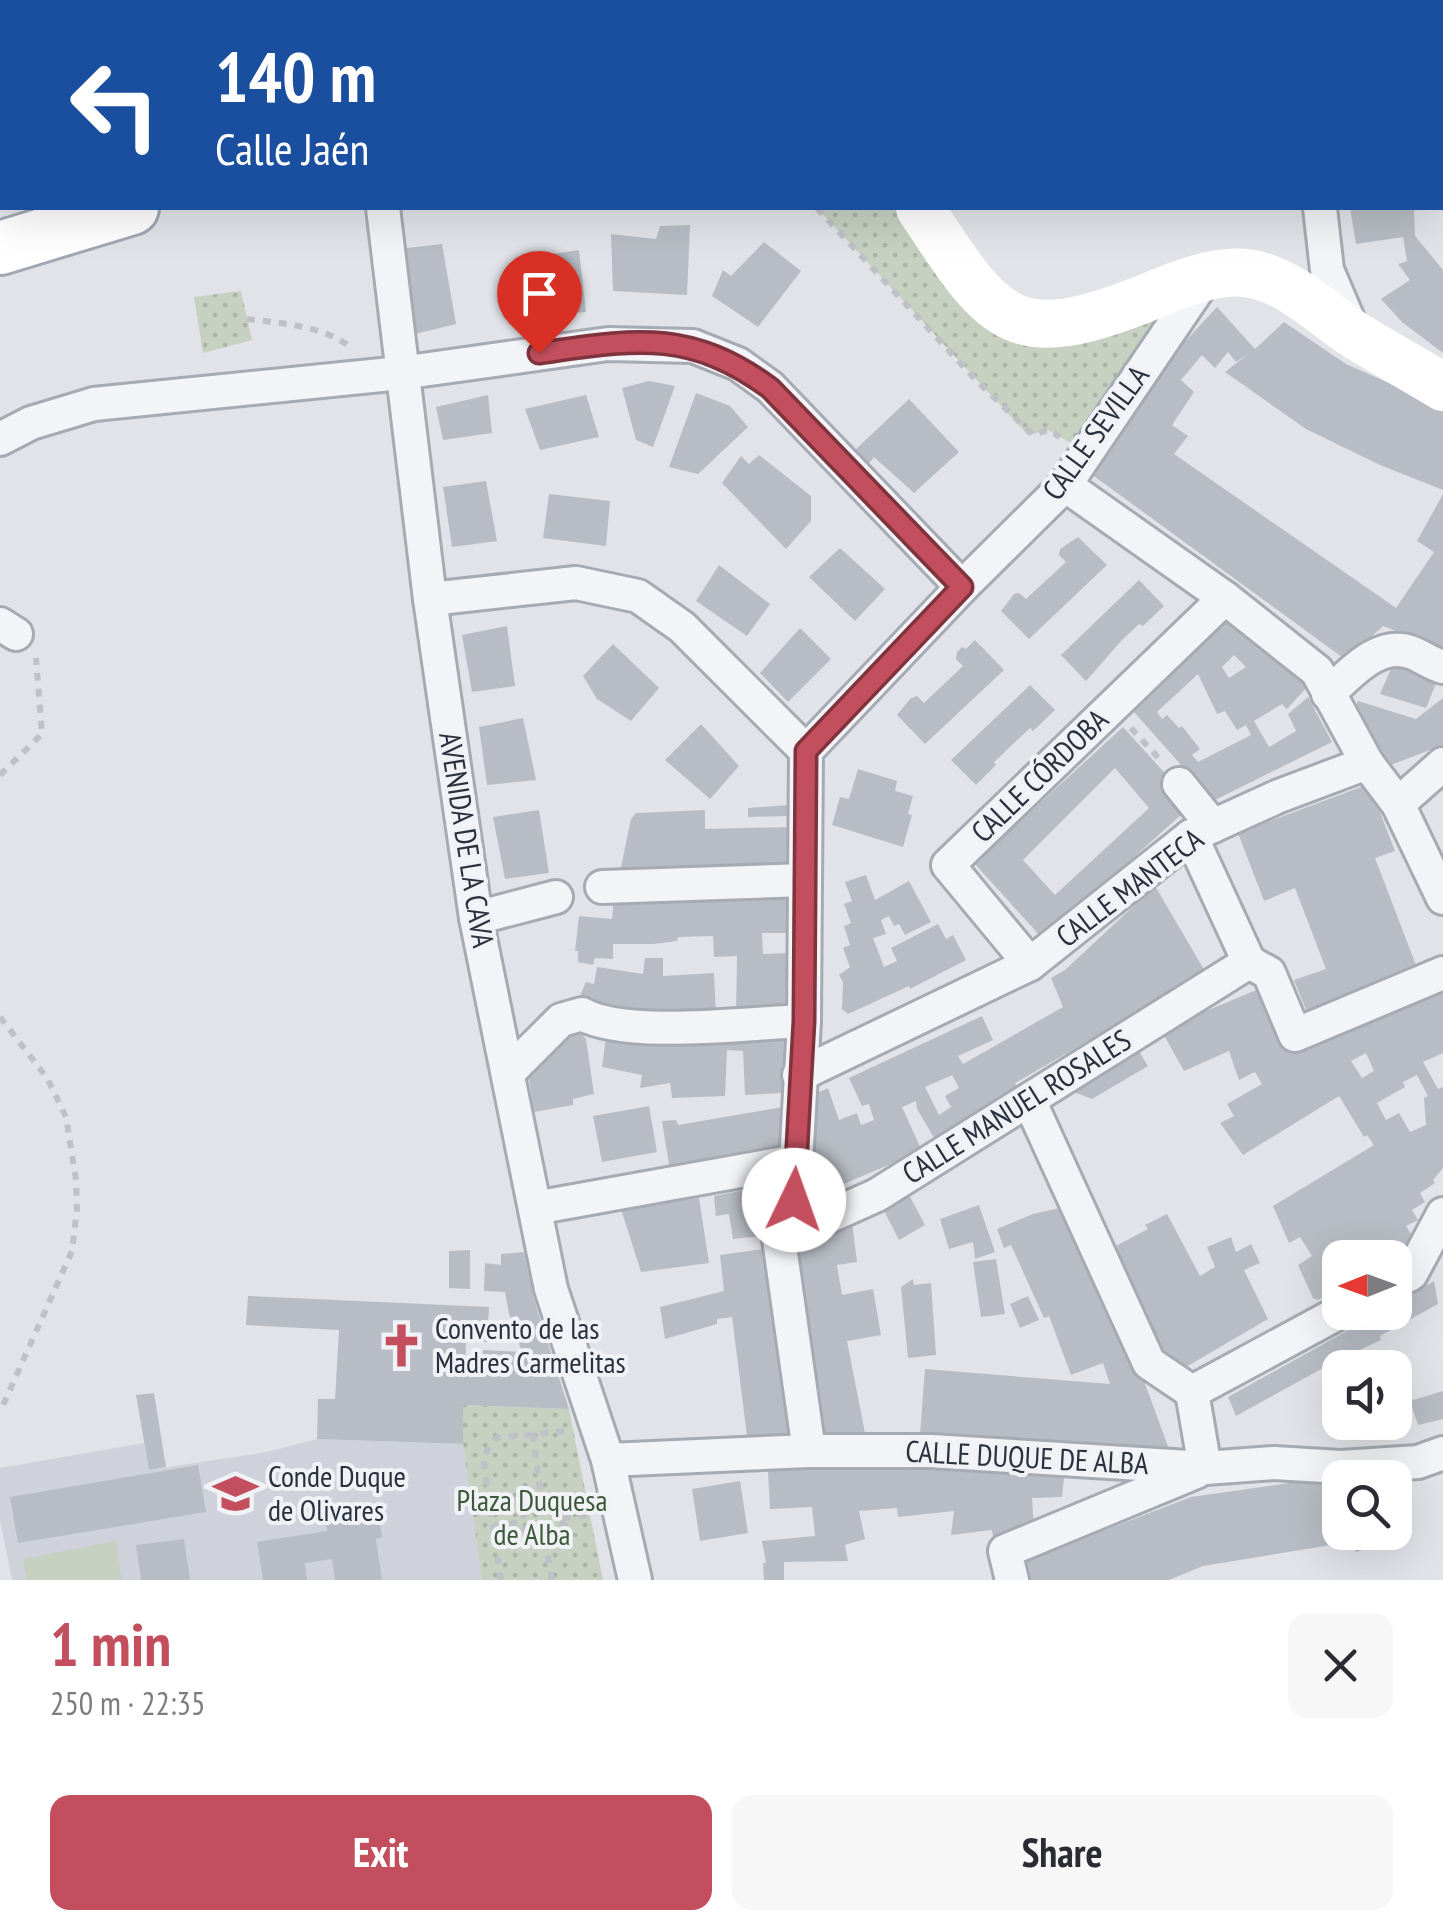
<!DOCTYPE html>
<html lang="en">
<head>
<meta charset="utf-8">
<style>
	:root { --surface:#fff; --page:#f7f7f7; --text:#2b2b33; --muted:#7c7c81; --accent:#c34f5e }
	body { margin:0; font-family:"PT Sans Narrow",sans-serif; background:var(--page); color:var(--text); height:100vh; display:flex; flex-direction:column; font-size:38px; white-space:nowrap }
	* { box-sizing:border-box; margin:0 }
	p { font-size:32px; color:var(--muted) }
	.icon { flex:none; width:55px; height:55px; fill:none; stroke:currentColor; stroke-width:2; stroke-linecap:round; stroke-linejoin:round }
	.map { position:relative; height:1580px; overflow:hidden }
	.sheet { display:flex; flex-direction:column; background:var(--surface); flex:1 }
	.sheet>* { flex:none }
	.banner { position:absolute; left:0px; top:0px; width:1445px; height:210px; box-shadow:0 10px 40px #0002; background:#1a4fa0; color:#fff; overflow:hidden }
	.needle { width:65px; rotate:269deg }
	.tools { position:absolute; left:1322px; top:1240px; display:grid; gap:20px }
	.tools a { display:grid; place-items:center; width:90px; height:90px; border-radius:20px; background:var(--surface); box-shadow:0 10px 40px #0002; font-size:50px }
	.pin { position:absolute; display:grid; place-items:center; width:85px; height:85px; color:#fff; margin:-102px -42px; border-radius:50% 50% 50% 0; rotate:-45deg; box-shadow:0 0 10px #0007 }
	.pin .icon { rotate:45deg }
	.me { position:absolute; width:110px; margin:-55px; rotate:3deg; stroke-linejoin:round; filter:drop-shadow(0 0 8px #0008) }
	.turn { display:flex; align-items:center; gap:35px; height:210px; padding:0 50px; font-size:45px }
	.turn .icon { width:130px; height:130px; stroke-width:2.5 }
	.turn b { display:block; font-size:70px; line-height:85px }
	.round { display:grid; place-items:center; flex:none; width:105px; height:105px; border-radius:20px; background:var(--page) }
	.summary { display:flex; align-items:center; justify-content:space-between; height:170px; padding:0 50px }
	h1 { font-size:60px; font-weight:700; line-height:75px; color:var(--accent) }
	.cta { display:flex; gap:20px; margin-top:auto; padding:20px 50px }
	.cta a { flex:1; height:115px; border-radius:20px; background:var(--accent); color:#fff; font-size:40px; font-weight:700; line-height:115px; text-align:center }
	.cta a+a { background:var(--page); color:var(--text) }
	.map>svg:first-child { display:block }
	.built { fill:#cfd2da }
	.grass { fill:url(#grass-dots) }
	.pitch { fill:#c6d1c2 }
	.building { fill:#b8bdc5; fill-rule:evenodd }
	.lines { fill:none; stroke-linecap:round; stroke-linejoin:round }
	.lane-casing { stroke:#a6aab2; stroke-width:22 }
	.street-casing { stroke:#a6aab2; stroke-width:38 }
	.primary-casing { stroke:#a1a8b3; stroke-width:58 }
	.path { stroke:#bfc1c7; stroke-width:6; stroke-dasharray:8 8; stroke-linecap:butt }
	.lane { stroke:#f3f4f7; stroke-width:18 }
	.street { stroke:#f3f4f7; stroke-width:32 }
	.secondary { stroke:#fff; stroke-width:48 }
	.primary { stroke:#fff; stroke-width:52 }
	.route-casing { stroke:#7f333d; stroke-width:25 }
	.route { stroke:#c34f5e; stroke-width:18 }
	.labels { text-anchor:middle; stroke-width:8; stroke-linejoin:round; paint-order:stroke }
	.street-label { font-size:30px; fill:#2a313e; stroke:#f0f2f6 }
	.poi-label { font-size:30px; fill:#2a313e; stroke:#f0f2f6; text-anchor:start }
	.park-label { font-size:30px; fill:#3e5939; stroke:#f0f2f6 }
</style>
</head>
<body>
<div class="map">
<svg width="1443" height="1580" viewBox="0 0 1443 1580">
	<defs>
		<pattern id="grass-dots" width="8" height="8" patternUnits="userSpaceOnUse" patternTransform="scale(2.5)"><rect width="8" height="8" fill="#c6d1c2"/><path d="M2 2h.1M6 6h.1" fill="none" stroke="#aab4a8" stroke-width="1.8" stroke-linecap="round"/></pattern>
	</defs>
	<rect width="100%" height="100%" fill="#e1e3e8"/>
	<polygon class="built" points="317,1439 463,1444 482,1580 12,1580 0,1519 0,1468 144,1443 149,1470 267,1452"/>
	<g class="grass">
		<polygon points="817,208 920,208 1001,313 1206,277 1087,452 1048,430 1028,435"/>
		<polygon points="241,291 252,340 203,353 194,297"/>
		<polygon points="463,1405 569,1409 603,1580 482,1580 463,1444"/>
	</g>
	<polygon class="pitch" points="116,1541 122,1580 27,1580 23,1559"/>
	<g class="building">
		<polygon points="1350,208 1414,208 1415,236 1443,270 1443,353 1402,322 1381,299 1410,280 1398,264 1407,261 1403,237 1356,244"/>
		<polygon points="690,225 687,295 613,291 611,234 656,239 660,226"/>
		<polygon points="764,242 801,271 758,327 712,296 723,270 731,276"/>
		<polygon points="442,244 456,324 415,334 398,289 398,249"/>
		<polygon points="579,250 586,312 549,315 540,256"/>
		<polygon points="1217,307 1255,349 1284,322 1346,364 1443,407 1443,490 1380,465 1306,429 1225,372 1249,353 1236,362 1228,352 1215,368 1202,355 1181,380 1194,392 1172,425 1188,436 1174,454 1396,608 1434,552 1417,541 1443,494 1443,650 1383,626 1346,660 1087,471 1142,388"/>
		<polygon points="649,381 675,386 653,447 636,440 622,388"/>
		<polygon points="696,393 730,406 748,427 698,474 669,467"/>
		<polygon points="488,395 492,433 443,440 436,407"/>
		<polygon points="586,395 599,437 540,450 525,409"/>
		<polygon points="909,399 959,452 914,493 874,457 868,465 854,451"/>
		<polygon points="759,455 811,496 811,521 786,549 722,483 741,456 749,464"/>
		<polygon points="486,481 497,541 452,547 443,487"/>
		<polygon points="549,494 610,501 606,546 543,538"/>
		<polygon points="1078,537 1107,565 1029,639 1001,611 1014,594 1019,593 1026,599 1066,562 1059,555 1060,549"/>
		<polygon points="840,548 885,589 855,621 809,577"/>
		<polygon points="719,565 770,604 747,636 696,601"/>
		<polygon points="1139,580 1164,606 1143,626 1139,624 1122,640 1086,681 1061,655"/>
		<path d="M1228 620 1309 685 1287 709 1282 704 1254 721 1269 747 1296 731 1288 714 1308 697 1332 742 1213 801 1134 712ZM1234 655 1246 667 1229 678 1222 667ZM1198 674 1217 714 1225 711 1237 730 1246 725 1251 735 1198 762 1192 755 1200 749 1182 726 1179 728 1167 715 1162 719 1157 712Z"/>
		<polygon points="507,626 515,686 472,692 462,635"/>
		<polygon points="800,628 831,659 788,702 760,673"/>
		<polygon points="975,640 1004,670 925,744 897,715 911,698 917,696 924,703 963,666 956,659 957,652 962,647 966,649"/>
		<polygon points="613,644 659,688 631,721 597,699 583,676"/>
		<polygon points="1394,662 1439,676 1426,708 1380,694"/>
		<polygon points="1030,685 1055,710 1033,731 1030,728 994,762 996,765 976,785 951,760"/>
		<polygon points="1443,698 1443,745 1388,766 1350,716 1358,701 1416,719"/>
		<polygon points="523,718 536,780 487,785 479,727"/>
		<polygon points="701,724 739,766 710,799 665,760"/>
		<path d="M1123 727 1193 804 1043 939 974 863ZM1115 768 1149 808 1055 895 1023 860Z"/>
		<polygon points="858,769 897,781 895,791 913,796 908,814 912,815 903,847 832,825 840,797 849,799"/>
		<polygon points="1369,784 1395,851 1375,858 1419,973 1308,1015 1294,980 1326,969 1295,888 1264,901 1238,833"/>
		<polygon points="789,805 790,816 748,817 748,808"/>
		<polygon points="539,810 549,873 505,879 493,817"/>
		<polygon points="705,810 705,829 789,827 790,872 619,877 631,819 636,813"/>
		<polygon points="866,875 875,900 909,881 931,922 905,935 899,924 894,926 889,916 881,920 886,934 873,938 884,967 897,961 891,948 938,924 946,939 953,935 966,960 910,989 909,986 848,1014 842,1009 843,982 839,975 850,967 843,948 850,945 844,926 851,923 844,904 852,901 845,882"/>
		<path d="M1155 886 1206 973 1015 1083 1019 1089 937 1143 917 1109 916 1101 902 1107 922 1151 822 1193 820 1189 815 1191 812 1181 817 1179 805 1149 804 1099 828 1088 839 1120 857 1113 861 1125 874 1120 869 1104 862 1106 849 1078 982 1016 993 1040 958 1056 963 1064 1063 1007 1051 978 1065 970ZM952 1075 959 1088 945 1096 951 1107 939 1115 925 1087Z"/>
		<polygon points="788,890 786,933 762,933 763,954 787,953 785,1013 736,1015 737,956 714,957 713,936 678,937 677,941 654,944 613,944 613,959 595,958 593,965 578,962 578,951 575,951 579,916 612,919 614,895"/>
		<polygon points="645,958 663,958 663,976 714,973 716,1017 575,1007 586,982 594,984 597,967 643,974"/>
		<path d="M1443 983V1053L1423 1062 1438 1089 1443 1087V1168L1433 1180 1435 1183 1420 1193 1425 1202 1412 1210 1418 1220 1406 1226 1412 1236 1405 1249 1391 1258H1340V1287L1318 1300 1313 1298 1298 1265 1312 1256 1300 1237 1289 1243 1273 1206 1374 1145 1367 1135 1364 1137 1339 1096 1243 1155 1220 1123 1234 1116 1227 1104 1262 1084 1255 1072 1239 1080 1229 1051 1184 1071 1161 1030 1268 985 1284 1029 1296 1052ZM1366 1053 1374 1071 1362 1078 1351 1061ZM1417 1075 1428 1096 1424 1098 1426 1125 1410 1132 1399 1113 1386 1120 1377 1103 1405 1087 1403 1082Z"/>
		<polygon points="574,1024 586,1039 594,1094 573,1099 573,1105 534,1112 528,1074"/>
		<polygon points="607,1030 784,1033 783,1093 745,1095 743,1051 727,1050 725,1096 672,1098 670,1083 640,1088 642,1075 602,1067"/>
		<polygon points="1134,1043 1148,1066 1092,1099 1063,1088"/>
		<polygon points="649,1106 657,1152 602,1162 593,1116"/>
		<polygon points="783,1107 780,1152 670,1171 662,1121 676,1120 678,1125"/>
		<polygon points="755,1188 762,1236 733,1239 729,1214 716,1216 714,1196"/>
		<polygon points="908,1193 925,1225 899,1240 883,1209"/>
		<polygon points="699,1198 709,1263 641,1272 621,1209"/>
		<polygon points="979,1205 995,1252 975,1259 973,1242 949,1249 940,1219"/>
		<polygon points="1068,1206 1112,1294 1169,1449 1155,1454 920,1435 925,1369 1110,1384 1103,1363 1071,1375 1049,1316 1044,1318 1011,1245 1004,1248 997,1229 1033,1214"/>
		<polygon points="1167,1214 1200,1276 1215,1267 1207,1247 1231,1237 1236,1252 1251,1244 1260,1263 1244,1270 1268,1319 1174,1374 1114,1247 1148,1229 1145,1225"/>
		<polygon points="852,1222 857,1262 837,1265 842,1295 873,1289 881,1335 847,1341 866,1438 823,1442 790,1247"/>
		<polygon points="763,1249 788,1434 747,1436 732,1317 717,1319 717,1324 665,1339 660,1307 724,1291 720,1255"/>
		<polygon points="470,1250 470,1289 449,1288 449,1251"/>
		<polygon points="524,1252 534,1299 569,1409 463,1405 463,1444 317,1439 318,1399 335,1399 339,1330 246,1325 248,1296 489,1307 487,1342 466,1341 465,1375 481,1376 483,1350 522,1352 509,1314 505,1292 484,1291 485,1263 501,1265 501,1254"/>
		<polygon points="996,1259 1005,1314 981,1317 973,1262"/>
		<polygon points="913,1279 914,1285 931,1283 936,1355 908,1358 901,1287"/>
		<polygon points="1434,1281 1438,1304 1380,1336 1381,1340 1334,1362 1236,1416 1228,1397 1381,1312 1395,1312 1395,1305"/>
		<polygon points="1028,1296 1039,1320 1020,1328 1010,1304"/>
		<polygon points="1443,1391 1443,1419 1418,1425 1410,1401"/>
		<polygon points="154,1393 166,1467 149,1470 136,1395"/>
		<polygon points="198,1465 206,1512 18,1543 10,1497"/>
		<polygon points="937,1465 937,1469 1064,1478 1062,1497 1032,1498 1034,1529 994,1544 992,1530 951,1535 954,1511 898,1517 897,1508 859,1511 865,1539 845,1545 848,1561 784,1562 784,1580 764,1580 763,1563 766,1563 762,1541 815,1536 812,1507 770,1509 768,1471"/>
		<polygon points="1324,1478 1340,1478 1340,1516 1322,1525 1331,1545 1203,1566 1169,1580 1029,1580 1022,1562 1191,1497"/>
		<polygon points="740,1481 748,1533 700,1541 692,1489"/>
		<polygon points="1396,1490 1409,1535 1356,1552 1347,1532 1395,1532"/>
		<polygon points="378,1510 382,1537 376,1539 382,1580 335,1580 332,1559 305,1563 307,1580 263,1580 257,1542 327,1531 326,1518"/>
		<polygon points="184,1539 190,1580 141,1580 136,1545"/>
	</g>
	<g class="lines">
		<defs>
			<polyline id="lane" points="1112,2 1115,0"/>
			<g id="street">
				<polyline points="1371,2 1375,0"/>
				<polyline points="383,208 430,599 476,918 551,1289 608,1460 635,1580"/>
				<polyline points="1320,208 1327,270 1353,331"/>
				<polyline points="0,439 31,423 94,404 401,373 608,344 693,346 738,364 770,387 962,587"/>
				<polyline points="1065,485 1225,598 1317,671 1367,763"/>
				<polyline points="430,599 576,583 638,596 682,627 806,751"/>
				<polyline points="0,624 16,634"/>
				<path d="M1328 694C1350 674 1379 639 1413 653 1423 657 1432 664 1443 667"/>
				<polyline points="1179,784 1213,826"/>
				<polyline points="1398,804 1443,898"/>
				<polyline points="1191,836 1249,962"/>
				<polyline points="602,887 804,880"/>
				<polyline points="476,918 556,897"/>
				<polyline points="1249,962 1269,973 1295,1035 1443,973"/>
				<polyline points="1030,964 948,865 1225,598"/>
				<path d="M508 1073 561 1020 582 1014C627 1039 749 1023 804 1021"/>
				<polyline points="799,1075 1030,964 1191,836 1279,796 1367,763 1398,804 1443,764"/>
				<polyline points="1029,1100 1149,1363 1192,1392 1205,1468"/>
				<polyline points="535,1208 796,1161"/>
				<polyline points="798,1230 794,1200 804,1021 806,751 962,587 1065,485 1206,277"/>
				<polyline points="1395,1282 1411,1274 1443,1214"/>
				<polyline points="1192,1392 1340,1312"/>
				<polyline points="809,1451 779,1239 877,1195 1249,962"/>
				<polyline points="608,1460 809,1451 931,1451 1205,1468 1274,1463 1341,1467 1418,1462 1443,1453"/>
				<polyline points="1012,1580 1005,1551 1196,1472"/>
			</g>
			<g id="primary">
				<polyline points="722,0 723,2"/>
				<polyline points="678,2 679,0"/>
				<polyline points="935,2 939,0"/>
				<polyline points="0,248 132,208"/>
			</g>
		</defs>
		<use href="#lane" class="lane-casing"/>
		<use href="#street" class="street-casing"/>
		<use href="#primary" class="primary-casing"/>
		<g class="path">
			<polyline points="1213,0 1215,2"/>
			<polyline points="817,208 976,380 1033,435 1048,430 1060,437"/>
			<path d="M247 319C280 323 325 326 350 347"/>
			<polyline points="1131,728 1163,763"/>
			<polyline points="0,775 42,734 36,658"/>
			<polyline points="0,1017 47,1078 66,1117 76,1180 77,1209 72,1251 0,1412"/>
			<polyline points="533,1434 541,1500"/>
			<circle cx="543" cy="1520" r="20"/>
			<polyline points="563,1518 589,1515"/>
			<polyline points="493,1526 523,1522"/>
			<polyline points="545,1540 552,1580"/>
			<polyline points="501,1580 483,1457 496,1438 567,1431"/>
		</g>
		<use href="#lane" class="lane"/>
		<use href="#street" class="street"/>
		<path class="secondary" d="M920 208C995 322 1011 353 1151 296 1179 284 1215 270 1246 273 1289 278 1323 315 1358 337 1386 354 1415 370 1443 387"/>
		<use href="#primary" class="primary"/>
	</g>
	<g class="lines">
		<defs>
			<path id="route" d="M539 353C633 340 688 328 770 388L962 587 806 751 804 1021 794 1200"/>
		</defs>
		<use href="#route" class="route-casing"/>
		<use href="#route" class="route"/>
	</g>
	<defs>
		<symbol id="church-bare" viewBox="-9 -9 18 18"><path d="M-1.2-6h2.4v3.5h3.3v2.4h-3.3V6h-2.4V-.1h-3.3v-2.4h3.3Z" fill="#c34f5e" stroke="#f0f2f6" stroke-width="2.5" paint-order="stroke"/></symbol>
		<symbol id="school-bare" viewBox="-9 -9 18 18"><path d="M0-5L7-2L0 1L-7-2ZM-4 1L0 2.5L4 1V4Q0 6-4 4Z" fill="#c34f5e" stroke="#f0f2f6" stroke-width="2.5" paint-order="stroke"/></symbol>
	</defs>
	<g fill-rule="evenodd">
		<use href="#church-bare" x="370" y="1314" width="63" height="63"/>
		<use href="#school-bare" x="204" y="1462" width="63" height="63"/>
	</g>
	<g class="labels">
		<g class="street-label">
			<text transform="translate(1096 433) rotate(-54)" y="10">CALLE SEVILLA</text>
			<text transform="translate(1040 776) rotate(-44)" y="10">CALLE CÓRDOBA</text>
			<text transform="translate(466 840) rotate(81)" y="10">AVENIDA DE LA CAVA</text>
			<text transform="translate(1130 888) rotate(-37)" y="10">CALLE MANTECA</text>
			<text transform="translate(1017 1107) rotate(-32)" y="10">CALLE MANUEL ROSALES</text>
			<text transform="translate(1027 1458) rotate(3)" y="10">CALLE DUQUE DE ALBA</text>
		</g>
		<g class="poi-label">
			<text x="435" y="1339">Convento de las<tspan x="435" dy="34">Madres Carmelitas</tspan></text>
			<text x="268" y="1487">Conde Duque<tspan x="268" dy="34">de Olivares</tspan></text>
		</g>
		<g class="park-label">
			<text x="532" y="1511">Plaza Duquesa<tspan x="532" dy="34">de Alba</tspan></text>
		</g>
	</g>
</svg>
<div class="tools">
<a><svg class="needle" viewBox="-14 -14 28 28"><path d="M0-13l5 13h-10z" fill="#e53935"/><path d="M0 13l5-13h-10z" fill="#7c7c81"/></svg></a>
<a><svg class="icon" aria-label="sound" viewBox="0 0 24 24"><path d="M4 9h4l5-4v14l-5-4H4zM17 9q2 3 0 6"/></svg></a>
<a><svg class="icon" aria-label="search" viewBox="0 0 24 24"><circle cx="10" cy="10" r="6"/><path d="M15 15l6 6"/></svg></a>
</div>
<div class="pin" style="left:539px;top:353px;background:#d93025"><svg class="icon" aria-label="arrive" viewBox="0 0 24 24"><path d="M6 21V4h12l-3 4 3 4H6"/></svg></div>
<svg class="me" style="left:794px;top:1200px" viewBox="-20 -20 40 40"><circle r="19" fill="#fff"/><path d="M0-13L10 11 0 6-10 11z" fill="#c34f5e"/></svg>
<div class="banner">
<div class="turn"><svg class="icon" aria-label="left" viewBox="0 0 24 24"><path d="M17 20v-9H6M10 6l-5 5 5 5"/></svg><div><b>140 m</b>Calle Jaén</div></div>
</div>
</div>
<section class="sheet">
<div class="summary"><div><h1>1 min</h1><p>250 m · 22:35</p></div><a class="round"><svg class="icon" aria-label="close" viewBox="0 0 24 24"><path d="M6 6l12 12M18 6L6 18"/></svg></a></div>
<div class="cta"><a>Exit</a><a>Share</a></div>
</section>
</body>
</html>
